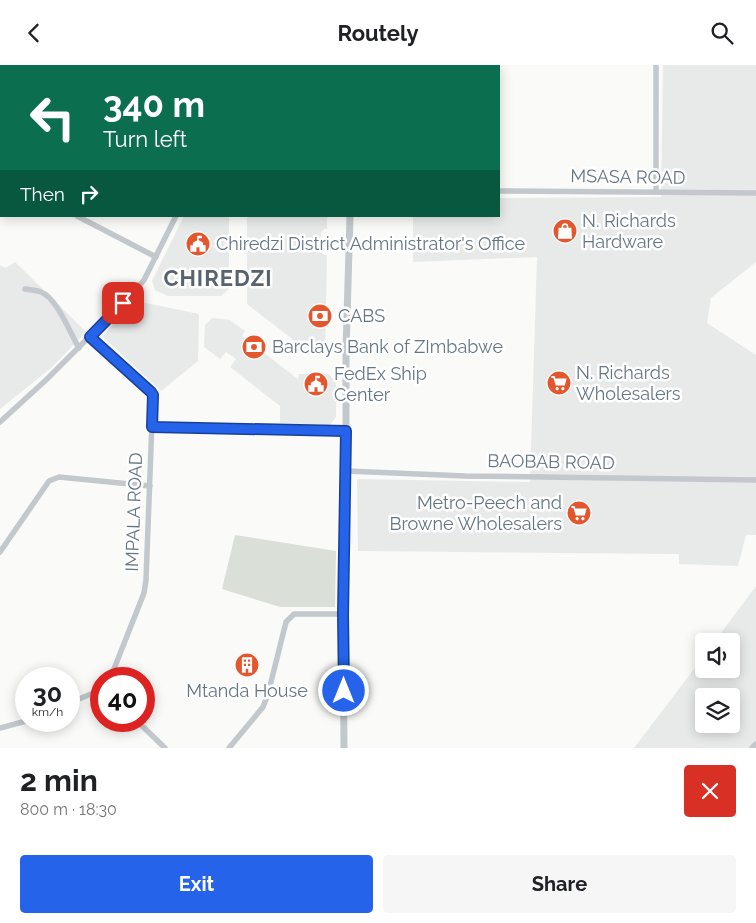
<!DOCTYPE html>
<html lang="en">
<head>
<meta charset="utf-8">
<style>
	:root { --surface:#fff; --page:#f6f6f6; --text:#202124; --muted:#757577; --accent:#2563eb }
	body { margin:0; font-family:Raleway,sans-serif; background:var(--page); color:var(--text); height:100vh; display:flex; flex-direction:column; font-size:19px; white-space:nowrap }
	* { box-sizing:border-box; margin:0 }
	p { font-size:16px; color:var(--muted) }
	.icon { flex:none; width:28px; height:28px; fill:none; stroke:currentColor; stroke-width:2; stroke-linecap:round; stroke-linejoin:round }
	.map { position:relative; height:683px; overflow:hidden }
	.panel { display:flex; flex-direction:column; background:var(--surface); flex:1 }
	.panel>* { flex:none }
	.banner { position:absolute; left:0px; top:0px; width:500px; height:152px; box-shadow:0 2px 12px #0003; background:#0b6e4f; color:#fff; overflow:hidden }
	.tools { position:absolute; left:695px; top:568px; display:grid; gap:10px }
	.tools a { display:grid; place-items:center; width:45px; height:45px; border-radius:5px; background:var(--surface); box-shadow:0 2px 12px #0003; font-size:25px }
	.speed { position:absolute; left:15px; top:602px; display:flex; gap:10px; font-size:25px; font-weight:700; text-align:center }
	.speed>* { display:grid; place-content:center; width:65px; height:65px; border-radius:50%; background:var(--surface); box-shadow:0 2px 12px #0003; line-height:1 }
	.speed small { font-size:12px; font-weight:400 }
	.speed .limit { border:8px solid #d22; background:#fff; color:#111 }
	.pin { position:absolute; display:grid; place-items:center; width:42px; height:42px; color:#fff; margin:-21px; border-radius:10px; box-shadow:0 2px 8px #0006 }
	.me { position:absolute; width:55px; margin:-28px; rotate:0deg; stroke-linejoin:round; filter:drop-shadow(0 0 4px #0008) }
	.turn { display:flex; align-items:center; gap:18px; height:105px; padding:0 20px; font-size:22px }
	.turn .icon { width:65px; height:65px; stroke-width:2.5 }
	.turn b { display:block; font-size:35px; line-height:42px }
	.then { display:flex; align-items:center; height:48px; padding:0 20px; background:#0003; gap:10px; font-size:19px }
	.round { display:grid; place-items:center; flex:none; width:52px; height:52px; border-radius:5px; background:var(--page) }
	.head { display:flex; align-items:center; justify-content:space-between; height:85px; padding:0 20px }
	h1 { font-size:30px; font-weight:700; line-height:38px }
	.primary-button { display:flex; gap:10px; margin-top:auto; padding:10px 20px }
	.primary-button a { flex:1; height:58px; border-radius:5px; background:var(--accent); color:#fff; font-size:20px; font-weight:700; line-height:58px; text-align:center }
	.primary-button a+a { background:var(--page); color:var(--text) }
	header { display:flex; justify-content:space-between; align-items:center; height:65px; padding:0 20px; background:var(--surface); font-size:22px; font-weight:700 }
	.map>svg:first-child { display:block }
	.built { fill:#e8e9e9; fill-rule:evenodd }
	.green { fill:#dadfd7 }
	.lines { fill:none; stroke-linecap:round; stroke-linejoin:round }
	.minor { stroke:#c3c8cc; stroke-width:5.5 }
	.tertiary { stroke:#c3c8cc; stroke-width:7 }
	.route-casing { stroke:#184099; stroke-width:12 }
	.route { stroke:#2563eb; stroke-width:9 }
	.labels { text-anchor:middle; stroke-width:5; stroke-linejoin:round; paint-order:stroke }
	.street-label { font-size:18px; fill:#657683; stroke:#fff }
	.poi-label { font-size:18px; fill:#657683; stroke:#fff; text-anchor:start }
	.district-label { font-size:22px; font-weight:bold; letter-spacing:1px; fill:#57646e; stroke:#fff }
</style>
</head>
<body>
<header><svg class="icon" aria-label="back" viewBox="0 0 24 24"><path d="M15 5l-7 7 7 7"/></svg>Routely<svg class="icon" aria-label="search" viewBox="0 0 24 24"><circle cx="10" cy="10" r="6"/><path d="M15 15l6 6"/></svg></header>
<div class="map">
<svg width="756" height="683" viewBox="0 0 756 683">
	<rect width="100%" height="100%" fill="#fafaf8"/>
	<g class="built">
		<polygon points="663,0 756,0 756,197 711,233 707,258 756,290 756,470 746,470 738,501 679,499 679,489 358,486 357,414 530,417 537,192 413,197 413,151 499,151 499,133 661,132"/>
		<polygon points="184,151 229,151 229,224 221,231 168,231 155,225 152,216"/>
		<polygon points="247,151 327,151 327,164 324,164 321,168 321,186 324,190 327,190 325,289 312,289 247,239"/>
		<polygon points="15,197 86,267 51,303 0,344 0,200 6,203"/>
		<polygon points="136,236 199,249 198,296 161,326 102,271"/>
		<polygon points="212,253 230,255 245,266 242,271 298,314 299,309 329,309 336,318 336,352 330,360 280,358 280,341 230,302 236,294 226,287 220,294 204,282 205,260"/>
		<path d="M756 521V683H634L704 591V604H731V576H715ZM704 631H731V659H704Z"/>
	</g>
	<polygon class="green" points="235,470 336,486 335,542 280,542 222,524"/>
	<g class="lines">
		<g class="minor">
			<polyline points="201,0 201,1"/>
			<polyline points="109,1 109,0"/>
			<polyline points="0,112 1,113"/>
			<polyline points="499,126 756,128"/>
			<polyline points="656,127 656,0"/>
			<polyline points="77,151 156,192"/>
			<path d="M25 224C30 225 36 225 41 227 57 233 70 268 79 283"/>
			<polyline points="90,272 147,323 153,330 146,515 144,528 110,614"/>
			<polyline points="0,357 46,315 134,227 144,215 176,151"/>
			<polyline points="152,362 346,366"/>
			<polyline points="346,406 465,411 756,415"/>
			<polyline points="0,487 49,416 59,412 150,421"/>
			<polyline points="69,638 101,625"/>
			<polyline points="137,656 165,683"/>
			<polyline points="0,663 26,656"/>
			<polyline points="229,683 263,642 268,629 286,557 294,549 343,549"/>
		</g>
		<g class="tertiary">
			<polyline points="332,0 332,1"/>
			<polyline points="344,683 343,549 346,406 346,286 350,151"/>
			<polyline points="753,683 756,680"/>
		</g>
	</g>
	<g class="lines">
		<defs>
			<polyline id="route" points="123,238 90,272 151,327 153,330 152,362 346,366 343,549 344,626"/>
		</defs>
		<use href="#route" class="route-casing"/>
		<use href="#route" class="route"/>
	</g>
	<defs>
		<symbol id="shop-disc" viewBox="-11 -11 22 22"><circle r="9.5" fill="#e4572e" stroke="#fff"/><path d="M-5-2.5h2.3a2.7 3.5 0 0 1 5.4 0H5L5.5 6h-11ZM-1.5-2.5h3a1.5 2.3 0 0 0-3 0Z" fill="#fff"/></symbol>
		<symbol id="civic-disc" viewBox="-11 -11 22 22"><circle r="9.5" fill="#e4572e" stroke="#fff"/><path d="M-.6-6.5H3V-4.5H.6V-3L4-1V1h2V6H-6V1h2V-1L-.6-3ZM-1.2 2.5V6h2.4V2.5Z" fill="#fff"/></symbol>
		<symbol id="bank-disc" viewBox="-11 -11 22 22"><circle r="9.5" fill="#e4572e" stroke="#fff"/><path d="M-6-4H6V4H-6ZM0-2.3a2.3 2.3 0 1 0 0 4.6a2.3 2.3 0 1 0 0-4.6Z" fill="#fff"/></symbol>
		<symbol id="supermarket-disc" viewBox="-11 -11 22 22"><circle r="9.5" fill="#e4572e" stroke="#fff"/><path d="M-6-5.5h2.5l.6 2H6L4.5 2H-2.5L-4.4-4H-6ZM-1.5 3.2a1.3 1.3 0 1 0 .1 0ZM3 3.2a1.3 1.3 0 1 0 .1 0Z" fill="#fff"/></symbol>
		<symbol id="building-disc" viewBox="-11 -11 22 22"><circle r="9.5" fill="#e4572e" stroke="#fff"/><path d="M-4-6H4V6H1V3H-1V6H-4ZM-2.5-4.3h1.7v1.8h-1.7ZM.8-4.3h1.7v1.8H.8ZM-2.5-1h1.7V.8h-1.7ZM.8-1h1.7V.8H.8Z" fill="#fff"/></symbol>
	</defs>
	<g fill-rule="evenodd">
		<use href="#shop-disc" x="551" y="152" width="28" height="28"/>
		<use href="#civic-disc" x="184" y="165" width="28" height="28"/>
		<use href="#bank-disc" x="306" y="237" width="28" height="28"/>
		<use href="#bank-disc" x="240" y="268" width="28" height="28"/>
		<use href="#supermarket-disc" x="545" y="304" width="28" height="28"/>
		<use href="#civic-disc" x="302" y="305" width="28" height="28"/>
		<use href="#supermarket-disc" x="565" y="434" width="28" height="28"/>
		<use href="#building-disc" x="233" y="586" width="28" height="28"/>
	</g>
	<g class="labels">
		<g class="street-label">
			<text transform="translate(628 112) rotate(1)" y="6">MSASA ROAD</text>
			<text transform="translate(551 397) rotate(1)" y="6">BAOBAB ROAD</text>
			<text transform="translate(134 447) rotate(-88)" y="6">IMPALA ROAD</text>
		</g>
		<g class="poi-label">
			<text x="582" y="162">N. Richards<tspan x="582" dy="21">Hardware</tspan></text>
			<text x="216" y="185">Chiredzi District Administrator's Office</text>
			<text x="338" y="257">CABS</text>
			<text x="272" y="288">Barclays Bank of ZImbabwe</text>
			<text x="576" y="314">N. Richards<tspan x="576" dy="21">Wholesalers</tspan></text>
			<text x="334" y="315">FedEx Ship<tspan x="334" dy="21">Center</tspan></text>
			<text x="562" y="444" text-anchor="end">Metro-Peech and<tspan x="562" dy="21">Browne Wholesalers</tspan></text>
			<text x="247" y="632" text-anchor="middle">Mtanda House</text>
		</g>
		<g class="district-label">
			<text x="218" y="221">CHIREDZI</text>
		</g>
	</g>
</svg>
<div class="tools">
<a><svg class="icon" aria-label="sound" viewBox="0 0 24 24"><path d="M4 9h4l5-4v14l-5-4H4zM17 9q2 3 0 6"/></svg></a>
<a><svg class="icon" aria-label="layers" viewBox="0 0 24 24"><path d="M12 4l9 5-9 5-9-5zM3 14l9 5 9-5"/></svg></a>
</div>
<div class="speed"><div>30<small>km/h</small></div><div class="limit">40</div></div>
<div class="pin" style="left:123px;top:238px;background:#d93025"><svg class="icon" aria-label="arrive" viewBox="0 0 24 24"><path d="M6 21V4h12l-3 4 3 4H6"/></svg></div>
<svg class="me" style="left:344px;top:626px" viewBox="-20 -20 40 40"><circle r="17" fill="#2563eb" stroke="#fff" stroke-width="3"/><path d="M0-11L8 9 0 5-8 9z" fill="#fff"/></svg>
<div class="banner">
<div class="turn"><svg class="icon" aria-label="left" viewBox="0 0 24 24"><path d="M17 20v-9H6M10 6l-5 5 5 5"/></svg><div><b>340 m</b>Turn left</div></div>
<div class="then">Then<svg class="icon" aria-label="right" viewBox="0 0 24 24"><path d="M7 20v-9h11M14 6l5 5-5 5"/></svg></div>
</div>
</div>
<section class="panel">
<div class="head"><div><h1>2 min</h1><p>800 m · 18:30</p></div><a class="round" style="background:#d93025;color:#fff"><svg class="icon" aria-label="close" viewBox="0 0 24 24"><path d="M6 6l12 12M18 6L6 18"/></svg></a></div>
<div class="primary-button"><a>Exit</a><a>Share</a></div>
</section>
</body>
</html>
